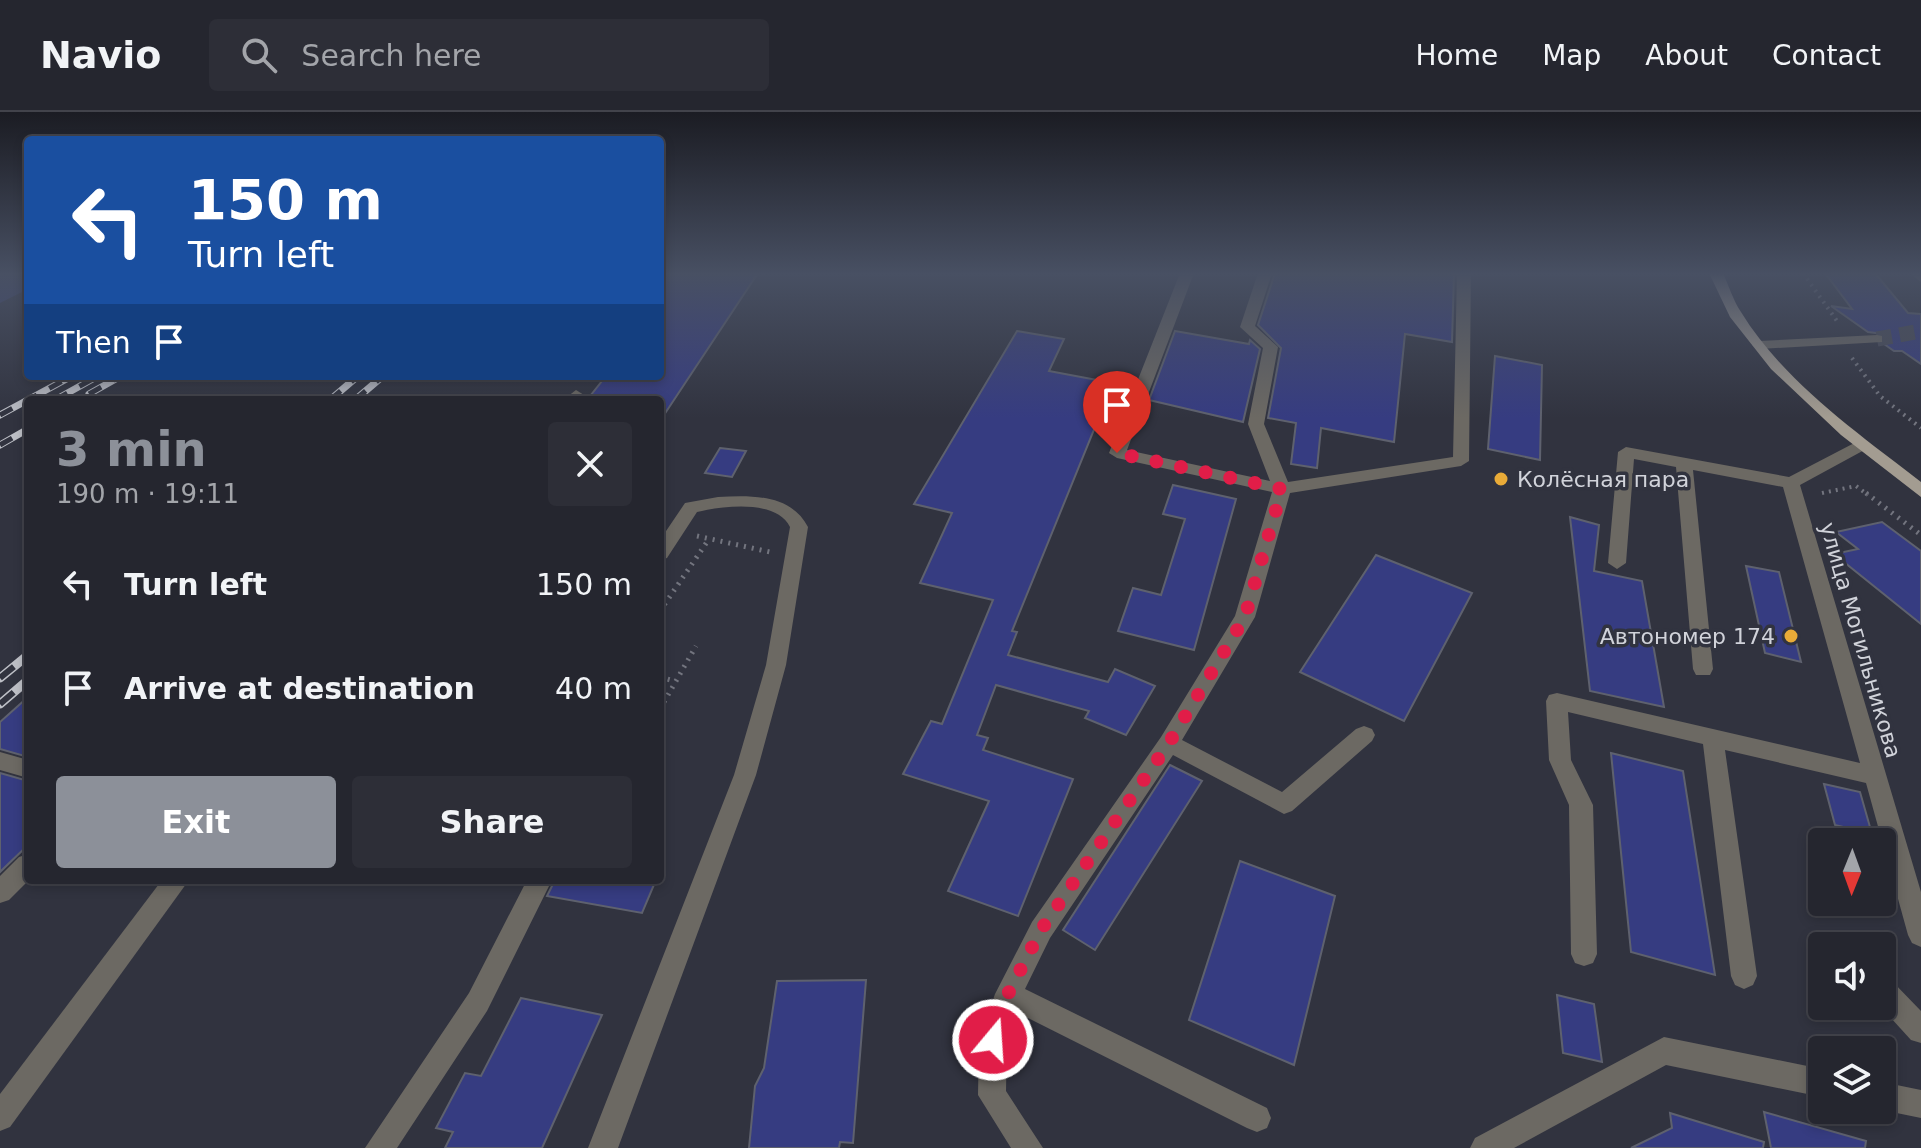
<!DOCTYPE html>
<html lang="en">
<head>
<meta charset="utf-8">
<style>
	:root { --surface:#25262f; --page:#2d2e37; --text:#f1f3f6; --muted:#a3a5aa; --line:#42434b; --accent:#8c9099 }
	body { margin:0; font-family:"DejaVu Sans",sans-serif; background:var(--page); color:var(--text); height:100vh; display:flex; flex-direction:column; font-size:30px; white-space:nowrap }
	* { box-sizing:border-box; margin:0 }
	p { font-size:26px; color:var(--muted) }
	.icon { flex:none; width:44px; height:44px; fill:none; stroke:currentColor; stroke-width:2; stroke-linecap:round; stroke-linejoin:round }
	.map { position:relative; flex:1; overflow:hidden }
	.panel { position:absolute; left:24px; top:284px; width:640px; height:488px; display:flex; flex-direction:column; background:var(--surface); border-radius:8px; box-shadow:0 4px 12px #0003,0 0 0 2px var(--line) }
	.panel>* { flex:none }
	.top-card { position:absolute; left:24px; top:24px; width:640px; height:244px; border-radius:8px; box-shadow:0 4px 12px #0003,0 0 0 2px var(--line); background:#1a4fa0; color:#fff; overflow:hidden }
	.needle { width:52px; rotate:181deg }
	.buttons { position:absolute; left:1808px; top:716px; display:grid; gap:16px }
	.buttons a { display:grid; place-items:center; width:88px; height:88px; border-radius:8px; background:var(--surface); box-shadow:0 4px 12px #0003,0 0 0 2px var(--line); font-size:40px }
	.pin { position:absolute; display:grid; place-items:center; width:68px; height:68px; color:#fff; margin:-82px -34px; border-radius:50% 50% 50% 0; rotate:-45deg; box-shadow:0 0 8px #0007 }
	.pin .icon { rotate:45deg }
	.me { position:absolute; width:88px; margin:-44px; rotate:18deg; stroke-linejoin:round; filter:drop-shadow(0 0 6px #0008) }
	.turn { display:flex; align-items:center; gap:28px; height:168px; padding:0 32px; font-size:36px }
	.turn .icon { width:104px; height:104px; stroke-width:2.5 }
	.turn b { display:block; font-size:56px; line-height:68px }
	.then { display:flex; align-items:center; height:76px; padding:0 32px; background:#0003; gap:16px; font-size:30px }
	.round { display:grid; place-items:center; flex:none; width:84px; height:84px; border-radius:8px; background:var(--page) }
	.overview { display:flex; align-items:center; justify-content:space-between; height:136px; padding:0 32px }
	h1 { font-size:48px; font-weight:700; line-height:60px; color:var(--accent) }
	.cta { display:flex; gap:16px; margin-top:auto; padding:16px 32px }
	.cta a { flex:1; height:92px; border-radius:8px; background:var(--accent); color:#fff; font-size:32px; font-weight:700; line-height:92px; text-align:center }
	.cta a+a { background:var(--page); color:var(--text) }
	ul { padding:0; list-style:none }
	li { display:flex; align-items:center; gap:24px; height:104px; padding:0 32px }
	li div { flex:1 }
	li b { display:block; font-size:30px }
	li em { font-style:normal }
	header { display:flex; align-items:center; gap:48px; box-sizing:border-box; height:112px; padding:0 40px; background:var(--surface); border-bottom:2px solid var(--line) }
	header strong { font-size:38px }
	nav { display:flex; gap:44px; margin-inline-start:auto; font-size:28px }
	.search { width:560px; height:72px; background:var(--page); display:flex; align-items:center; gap:20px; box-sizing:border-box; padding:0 28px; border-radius:8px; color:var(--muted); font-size:30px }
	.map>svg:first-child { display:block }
	.green { fill:#3c4273 }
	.building { fill:#363c81; stroke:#5e616e; stroke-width:2 }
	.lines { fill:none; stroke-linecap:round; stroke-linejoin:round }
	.minor-tunnel { stroke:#494b56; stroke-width:15; stroke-dasharray:15 8; stroke-linecap:butt }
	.path-far1 { stroke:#73757f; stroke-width:4; stroke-dasharray:2 5; stroke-linecap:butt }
	.path { stroke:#73757f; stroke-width:5; stroke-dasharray:2 6; stroke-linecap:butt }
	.minor { fill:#6c6963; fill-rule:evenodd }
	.major { fill:#a39c91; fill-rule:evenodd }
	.rail-far1-casing { stroke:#bec0c7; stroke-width:7 }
	.rail-casing { stroke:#bec0c7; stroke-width:9 }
	.rail-far1 { stroke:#31333f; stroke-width:5; stroke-dasharray:14; stroke-linecap:butt }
	.rail { stroke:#31333f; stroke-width:6; stroke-dasharray:18; stroke-linecap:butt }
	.route { stroke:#e11d48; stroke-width:14; stroke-dasharray:0 25.2 }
	.poi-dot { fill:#e9ab38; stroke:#31333f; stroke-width:3 }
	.labels { text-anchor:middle; stroke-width:7; stroke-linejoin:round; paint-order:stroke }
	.poi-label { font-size:22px; fill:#d1d3da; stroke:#31333f; text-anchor:start }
	.street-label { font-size:22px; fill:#d1d3da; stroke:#31333f }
</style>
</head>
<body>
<header>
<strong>Navio</strong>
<div class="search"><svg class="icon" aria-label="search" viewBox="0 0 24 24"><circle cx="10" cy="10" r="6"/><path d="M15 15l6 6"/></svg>Search here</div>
<nav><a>Home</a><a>Map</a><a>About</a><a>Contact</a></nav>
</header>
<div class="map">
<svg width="1921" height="1036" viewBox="0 0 1921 1036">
	<rect width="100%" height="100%" fill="#31333f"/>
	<polygon class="green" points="0,161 28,161 28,177 0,191"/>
	<g class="building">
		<polygon points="660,161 758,161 660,309 660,288 587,288 606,264 660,264"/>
		<polygon points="1275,161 1454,161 1452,230 1405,222 1394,330 1321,316 1317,356 1291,352 1296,311 1268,306 1281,236 1258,213"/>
		<polygon points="1825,161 1875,161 1908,201 1921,202 1921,252 1902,239 1894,239 1884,232 1884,222 1868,220 1831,194 1852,197"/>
		<polygon points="1017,219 1064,227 1049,259 1113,271 1012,519 1017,520 1008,543 1108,570 1115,557 1155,574 1126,623 1085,606 1089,599 996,573 977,623 988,626 983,638 1073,667 1018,804 948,779 989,689 903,662 931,609 942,612 993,488 920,471 952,401 914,392"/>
		<polygon points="1175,219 1249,232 1250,228 1260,237 1243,310 1149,288"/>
		<polygon points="1495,244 1542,253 1540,348 1488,337"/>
		<polygon points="720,336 746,339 732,365 705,361"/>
		<polygon points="1173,373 1236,387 1194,538 1118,519 1133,476 1161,483 1185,407 1163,402"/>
		<polygon points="1570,405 1599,413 1594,459 1642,469 1664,595 1590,579"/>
		<polygon points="1882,410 1921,439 1921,512 1834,442 1858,437 1836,420"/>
		<polygon points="1376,443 1472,481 1404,609 1300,560"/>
		<polygon points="1746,454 1779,460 1801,550 1765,541"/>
		<polygon points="28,585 28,645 0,637 0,610"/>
		<polygon points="1611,641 1683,659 1715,863 1631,840"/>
		<polygon points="1170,653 1202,669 1095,838 1063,818"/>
		<polygon points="0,661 28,669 28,733 0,760"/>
		<polygon points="1824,672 1860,680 1872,722 1835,713"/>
		<polygon points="1240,749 1335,784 1294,953 1189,908"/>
		<polygon points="555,768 656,768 642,801 547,784"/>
		<polygon points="866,868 853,1031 840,1030 839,1036 749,1036 755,974 764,956 777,869"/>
		<polygon points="1557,883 1594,892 1602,950 1563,941"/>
		<polygon points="521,886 602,903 542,1036 445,1036 453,1020 436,1016 465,961 481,964"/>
		<polygon points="1764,1000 1866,1029 1865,1036 1771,1036"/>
		<polygon points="1670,1001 1764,1030 1763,1036 1631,1036 1672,1016"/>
	</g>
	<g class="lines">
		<polyline class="minor-tunnel" points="1877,227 1921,219"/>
		<g class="path-far1">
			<polyline points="1803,161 1837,209"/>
			<polyline points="1852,246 1880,284 1921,316"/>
			<polyline points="1822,381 1856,374 1868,383"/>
		</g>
		<g class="path">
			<polyline points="1866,381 1921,423"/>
			<polyline points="697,424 770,440"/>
			<polyline points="660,499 709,427"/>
			<polyline points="660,565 674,569"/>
			<polyline points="660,597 696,534"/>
		</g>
		<g class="minor">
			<polygon points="1180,161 1194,161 1127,338 1270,369 1248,312 1263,236 1240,215 1258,161 1272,161 1255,214 1278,235 1264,312 1288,370 1453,345 1457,161 1471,161 1469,349 1461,354 1290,381 1255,505 1182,628 1282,680 1356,617 1364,614 1372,617 1375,623 1372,629 1292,699 1284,702 1173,643 1050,826 1025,877 1267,996 1271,1006 1267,1016 1257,1020 1247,1016 1016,900 1007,928 1006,979 1043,1036 1011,1036 978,983 979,928 995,882 1032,810 1161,625 1235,504 1272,380 1117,346 1109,341"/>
			<polygon points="1909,161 1921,161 1921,170"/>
			<polygon points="1877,223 1882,224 1882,230 1759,237 1752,233 1759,229"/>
			<polygon points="576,278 584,283 580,288 563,288"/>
			<polygon points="1862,327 1870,332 1868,336 1800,373 1921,780 1921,835 1912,831 1908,823 1866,671 1725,638 1757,864 1753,873 1744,877 1735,873 1731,864 1703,632 1568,600 1571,648 1593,693 1597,842 1593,851 1584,854 1575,851 1571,842 1569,693 1549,648 1546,589 1549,583 1557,581 1860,651 1783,375 1693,358 1713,557 1710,563 1696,563 1693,557 1676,355 1634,347 1626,451 1617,457 1608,451 1618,340 1626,335 1789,365"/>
			<path d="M718 385C751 383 791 382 808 415L786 553 756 663 618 1036H588L734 663 766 553 790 415C776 387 723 394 697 400L667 446 660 448V428L685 391Z"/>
			<polygon points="0,640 28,648 28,666 0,658"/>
			<polygon points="28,742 29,768 9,788 0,791 0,764 19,745"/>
			<polygon points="162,768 189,768 10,1015 0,1019 0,982"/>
			<polygon points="527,768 552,768 487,899 397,1036 365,1036 469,881"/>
			<polygon points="1882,864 1891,868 1921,899 1921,931 1911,928 1880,894"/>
			<polygon points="1664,925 1822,957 1822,985 1666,953 1514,1036 1470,1036 1475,1026"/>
			<polygon points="1882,970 1921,978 1921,1006 1882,998"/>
		</g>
		<path class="major" d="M1709 161H1723C1729 174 1733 188 1741 200 1784 270 1858 321 1921 370V385L1841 323 1771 257 1730 205Z"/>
		<defs>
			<g id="rail-far1">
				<polyline points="89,282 121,264"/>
				<polyline points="55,288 98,264"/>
				<polyline points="330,288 358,264"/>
				<polyline points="355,288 383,264"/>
				<polyline points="0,303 72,264"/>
				<polyline points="0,333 28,317"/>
			</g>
			<g id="rail">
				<polyline points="0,566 28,543"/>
				<polyline points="0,592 28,568"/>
			</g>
		</defs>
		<use href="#rail-far1" class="rail-far1-casing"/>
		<use href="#rail" class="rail-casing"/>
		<use href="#rail-far1" class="rail-far1"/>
		<use href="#rail" class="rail"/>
	</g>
	<linearGradient id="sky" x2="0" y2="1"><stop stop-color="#1b1c23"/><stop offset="0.53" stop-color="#485063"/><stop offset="1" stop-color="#485063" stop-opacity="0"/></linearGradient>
	<rect width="1921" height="306" fill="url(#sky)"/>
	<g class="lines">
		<polyline class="route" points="993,928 1008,882 1041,818 1169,631 1245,505 1282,377 1117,341"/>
	</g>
	<g class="poi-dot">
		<circle cx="1501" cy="367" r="8"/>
		<circle cx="1791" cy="524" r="8"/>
	</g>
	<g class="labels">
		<g class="poi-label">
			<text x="1517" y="375">Колёсная пара</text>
			<text x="1775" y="532" text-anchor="end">Автономер 174</text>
		</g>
		<g class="street-label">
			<text transform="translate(1861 528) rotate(74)" y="8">улица Могильникова</text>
		</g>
	</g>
</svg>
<div class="buttons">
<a><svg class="needle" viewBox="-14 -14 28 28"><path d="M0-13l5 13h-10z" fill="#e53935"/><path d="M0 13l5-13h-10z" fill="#a3a5aa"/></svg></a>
<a><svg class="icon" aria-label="sound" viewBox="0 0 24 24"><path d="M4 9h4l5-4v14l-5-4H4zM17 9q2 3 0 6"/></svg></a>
<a><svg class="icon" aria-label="layers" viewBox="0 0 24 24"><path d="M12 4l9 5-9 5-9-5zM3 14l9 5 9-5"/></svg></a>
</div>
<div class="pin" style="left:1117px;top:341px;background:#d93025"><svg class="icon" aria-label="arrive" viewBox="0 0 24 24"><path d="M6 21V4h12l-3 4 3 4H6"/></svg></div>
<svg class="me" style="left:993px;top:928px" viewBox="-20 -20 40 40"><circle r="17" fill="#e11d48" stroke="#fff" stroke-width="3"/><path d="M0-11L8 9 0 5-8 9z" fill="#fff"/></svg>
<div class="top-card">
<div class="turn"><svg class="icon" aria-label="left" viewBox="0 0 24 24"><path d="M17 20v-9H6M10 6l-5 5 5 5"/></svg><div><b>150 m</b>Turn left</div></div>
<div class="then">Then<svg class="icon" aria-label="arrive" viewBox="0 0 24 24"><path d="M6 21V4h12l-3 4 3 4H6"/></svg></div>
</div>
<section class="panel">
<div class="overview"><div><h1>3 min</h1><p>190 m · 19:11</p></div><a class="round"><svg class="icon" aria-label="close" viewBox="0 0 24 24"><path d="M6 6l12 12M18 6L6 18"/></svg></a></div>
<ul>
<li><svg class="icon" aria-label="left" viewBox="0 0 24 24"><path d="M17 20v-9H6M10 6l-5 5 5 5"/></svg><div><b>Turn left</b></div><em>150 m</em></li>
<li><svg class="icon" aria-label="arrive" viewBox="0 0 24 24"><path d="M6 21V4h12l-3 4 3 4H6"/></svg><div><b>Arrive at destination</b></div><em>40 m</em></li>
</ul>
<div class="cta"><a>Exit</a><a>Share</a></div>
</section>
</div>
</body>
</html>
